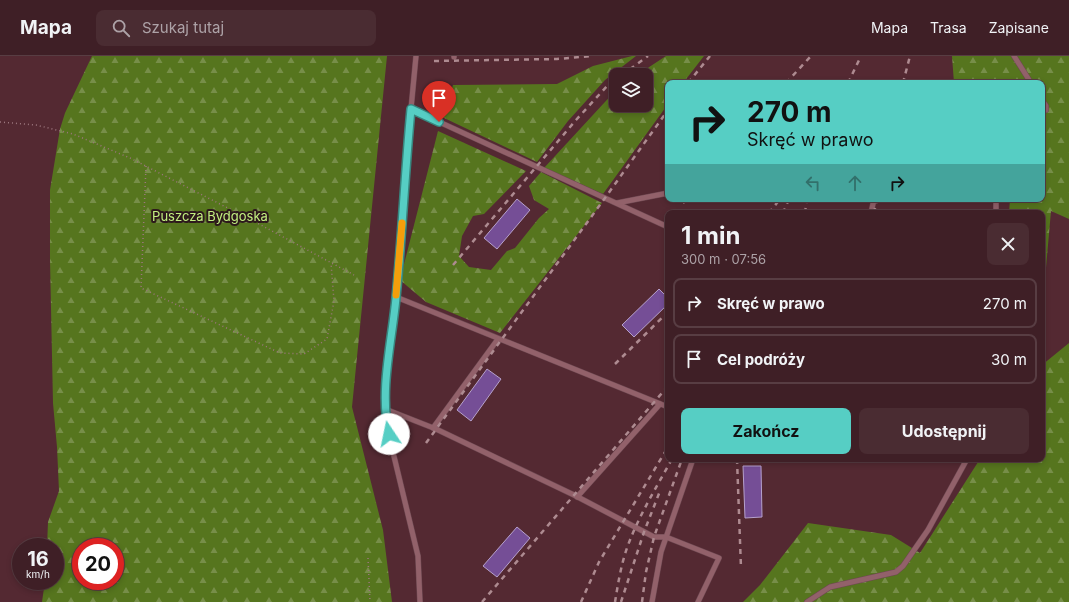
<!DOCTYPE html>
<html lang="pl">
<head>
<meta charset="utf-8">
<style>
	:root { --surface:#3f1f26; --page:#4a2c32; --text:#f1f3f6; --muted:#ada2a7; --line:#583d43; --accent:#56cec4 }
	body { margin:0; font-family:Inter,sans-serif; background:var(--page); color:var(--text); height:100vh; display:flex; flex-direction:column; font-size:15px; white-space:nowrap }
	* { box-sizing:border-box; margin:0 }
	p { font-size:13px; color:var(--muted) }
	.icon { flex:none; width:22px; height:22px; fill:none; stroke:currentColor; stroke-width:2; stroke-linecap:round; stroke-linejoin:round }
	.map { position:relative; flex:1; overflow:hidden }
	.details { position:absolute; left:665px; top:154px; width:380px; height:252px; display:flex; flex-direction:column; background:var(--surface); border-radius:8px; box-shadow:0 2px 6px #0003,0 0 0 1px var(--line) }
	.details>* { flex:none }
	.banner { position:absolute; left:665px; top:24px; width:380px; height:122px; border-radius:8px; box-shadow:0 2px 6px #0003,0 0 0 1px var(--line); background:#56cec4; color:#111; overflow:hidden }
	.buttons { position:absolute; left:609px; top:12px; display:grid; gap:8px }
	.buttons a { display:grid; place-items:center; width:44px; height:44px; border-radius:8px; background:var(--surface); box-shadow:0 2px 6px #0003,0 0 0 1px var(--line); font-size:20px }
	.speed { position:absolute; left:12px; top:482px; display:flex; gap:8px; font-size:20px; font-weight:700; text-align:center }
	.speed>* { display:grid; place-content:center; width:52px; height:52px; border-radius:50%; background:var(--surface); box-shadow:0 2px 6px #0003,0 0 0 1px var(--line); line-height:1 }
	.speed small { font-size:10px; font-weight:400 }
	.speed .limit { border:6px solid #d22; background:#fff; color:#111 }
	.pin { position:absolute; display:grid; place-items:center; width:34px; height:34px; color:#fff; margin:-41px -17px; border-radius:50% 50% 50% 0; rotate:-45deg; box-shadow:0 0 4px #0007 }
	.pin .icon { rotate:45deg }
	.me { position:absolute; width:44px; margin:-22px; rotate:349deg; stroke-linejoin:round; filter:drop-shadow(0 0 3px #0008) }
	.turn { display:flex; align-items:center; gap:14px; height:84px; padding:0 16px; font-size:18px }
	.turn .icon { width:52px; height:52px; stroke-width:2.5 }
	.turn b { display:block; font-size:28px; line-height:34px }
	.lanes { display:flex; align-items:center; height:38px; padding:0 16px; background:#0003; justify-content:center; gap:20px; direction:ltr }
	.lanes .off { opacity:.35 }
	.round { display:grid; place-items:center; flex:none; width:42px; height:42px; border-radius:8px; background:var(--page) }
	.head { display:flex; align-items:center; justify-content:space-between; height:68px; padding:0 16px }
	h1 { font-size:24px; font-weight:700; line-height:30px }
	.primary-button { display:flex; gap:8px; margin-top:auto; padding:8px 16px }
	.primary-button a { flex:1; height:46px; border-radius:8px; background:var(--accent); color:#111; font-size:16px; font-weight:700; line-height:46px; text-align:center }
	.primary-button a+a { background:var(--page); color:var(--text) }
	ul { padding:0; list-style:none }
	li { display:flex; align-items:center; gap:12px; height:50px; margin:0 8px 6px; padding:0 8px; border:2px solid var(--line); border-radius:8px }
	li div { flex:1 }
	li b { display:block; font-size:15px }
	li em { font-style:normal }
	header { display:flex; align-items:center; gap:24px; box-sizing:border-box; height:56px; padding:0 20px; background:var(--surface); border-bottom:1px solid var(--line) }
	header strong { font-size:19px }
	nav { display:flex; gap:22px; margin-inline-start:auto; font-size:14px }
	.search { width:280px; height:36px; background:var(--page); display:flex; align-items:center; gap:10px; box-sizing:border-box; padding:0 14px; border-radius:8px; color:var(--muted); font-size:15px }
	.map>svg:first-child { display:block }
	.forest { fill:url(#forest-firs); fill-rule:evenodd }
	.building { fill:#754e96; stroke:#b6a1cc }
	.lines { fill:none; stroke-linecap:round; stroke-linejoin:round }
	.service-casing { stroke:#6d4851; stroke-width:6 }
	.path { stroke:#9c777e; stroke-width:1.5; stroke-dasharray:1 3; stroke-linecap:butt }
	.service { stroke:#92616a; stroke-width:5 }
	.rail { stroke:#ae8b91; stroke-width:2.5; stroke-dasharray:5 5; stroke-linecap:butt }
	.route-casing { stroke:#38867f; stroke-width:10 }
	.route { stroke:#56cec4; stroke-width:7 }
	.slow { stroke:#f59e0b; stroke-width:7 }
	.labels { text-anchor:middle; stroke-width:4; stroke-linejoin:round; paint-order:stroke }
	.park-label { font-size:13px; fill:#c2f080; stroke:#2d191c }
</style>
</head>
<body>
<header>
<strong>Mapa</strong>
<div class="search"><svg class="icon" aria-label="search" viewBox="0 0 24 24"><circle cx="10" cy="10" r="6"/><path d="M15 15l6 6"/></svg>Szukaj tutaj</div>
<nav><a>Mapa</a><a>Trasa</a><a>Zapisane</a></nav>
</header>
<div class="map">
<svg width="1069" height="546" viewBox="0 0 1069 546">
	<defs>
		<pattern id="forest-firs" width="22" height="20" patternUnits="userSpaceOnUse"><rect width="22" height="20" fill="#56751e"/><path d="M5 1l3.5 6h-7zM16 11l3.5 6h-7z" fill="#778e49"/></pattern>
	</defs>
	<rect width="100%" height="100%" fill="#542932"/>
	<g class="forest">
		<path d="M92 0H387L352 351 383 474 392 546H42L45 525H55V491H47L48 466 59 435 57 391 53 347 50 204V134L60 73 65 57ZM81 491H115V525H81Z"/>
		<polygon points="632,0 636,0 605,24 568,65 537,106 442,61 453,29 557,28 593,10"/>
		<polygon points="666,0 704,0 683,27 668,27 668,48 603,138 544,112 616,34 616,49 646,49 646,19 637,19"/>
		<polygon points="952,0 1069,0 1069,163 1051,155 1042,257 1042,157 1009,157 1010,143 1042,143 1042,27 954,27"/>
		<polygon points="438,75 526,115 484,158 473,160 462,180 459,200 469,211 491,214 507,195 515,192 539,162 549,153 534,144 529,130 541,116 602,147 500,277 426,246 400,224"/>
		<polygon points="1069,287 1069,546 743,546 760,529 808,467 891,479 920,497 980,403 1042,403 1042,309"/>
	</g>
	<g class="building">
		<polygon points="517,143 530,154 497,193 484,182"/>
		<polygon points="659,233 668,242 668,248 634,281 622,269"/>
		<polygon points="487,313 501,323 471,365 457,354"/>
		<polygon points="743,410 761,410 762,461 745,462"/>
		<polygon points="517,471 530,482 497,521 483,510"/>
	</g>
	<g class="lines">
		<defs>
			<g id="service">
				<polyline points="416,0 411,53 396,241 385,336 385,363 418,500 420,546"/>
				<polyline points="454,0 454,1"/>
				<polyline points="1014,0 1031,27"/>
				<polyline points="1042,44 1046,50 1046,54 1042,56"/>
				<polyline points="411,53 668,171"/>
				<polyline points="617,147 668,137"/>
				<polyline points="871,157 874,143"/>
				<polyline points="996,157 996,143"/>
				<polyline points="396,241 668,351"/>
				<polyline points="385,353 436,373 574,439 654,481 666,481 719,502 698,546"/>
				<polyline points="433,372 498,283"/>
				<polyline points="577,441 660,348"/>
				<polyline points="652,546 661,496 693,403"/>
				<polyline points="807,546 830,531 896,516 903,510 928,474 967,403"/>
			</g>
		</defs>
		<use href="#service" class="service-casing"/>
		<g class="path">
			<polyline points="0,66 36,69 73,78 130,102 259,168 354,219"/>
			<polyline points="146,110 141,232 280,297 304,298 327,283 334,245 331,207"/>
			<polyline points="368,502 370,546"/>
		</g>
		<use href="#service" class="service"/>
		<g class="rail">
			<polyline points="434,5 557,3 592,0"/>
			<polyline points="622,19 648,0"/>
			<polyline points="688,27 710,0"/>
			<polyline points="786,27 811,0"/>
			<polyline points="848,27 861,0"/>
			<polyline points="903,27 910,0"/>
			<polyline points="683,147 687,143"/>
			<polyline points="769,157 780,143"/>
			<polyline points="783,157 789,143"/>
			<polyline points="805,157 807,143"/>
			<polyline points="874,157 877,143"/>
			<polyline points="453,209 576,64 608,29 616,23"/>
			<polyline points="615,308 668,256"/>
			<polyline points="426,387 605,142 668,54"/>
			<polyline points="737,403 741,512"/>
			<polyline points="482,546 668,330"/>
			<polyline points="581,546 599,506 668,391"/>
			<path d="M615 546C618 528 621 509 627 492 638 461 656 432 672 403"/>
			<polyline points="621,546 644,476 660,435"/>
			<polyline points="642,546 646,516 654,481 682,403"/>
		</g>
	</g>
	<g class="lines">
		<defs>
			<path id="route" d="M389 378C379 335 392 285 396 242 402 179 405 116 411 53L439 66"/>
		</defs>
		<use href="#route" class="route-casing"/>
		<use href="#route" class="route"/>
		<polyline class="slow" points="396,239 402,167"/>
	</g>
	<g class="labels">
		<g class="park-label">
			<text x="210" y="165">Puszcza Bydgoska</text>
		</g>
	</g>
</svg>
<div class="buttons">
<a><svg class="icon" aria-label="layers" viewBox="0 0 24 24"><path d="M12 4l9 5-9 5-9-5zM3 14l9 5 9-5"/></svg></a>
</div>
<div class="speed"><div>16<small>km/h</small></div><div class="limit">20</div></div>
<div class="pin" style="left:439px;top:66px;background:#d93025"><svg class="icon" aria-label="arrive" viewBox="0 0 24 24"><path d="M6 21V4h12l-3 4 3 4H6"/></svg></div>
<svg class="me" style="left:389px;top:378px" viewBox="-20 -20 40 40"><circle r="19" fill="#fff"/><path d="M0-13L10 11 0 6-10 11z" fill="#56cec4"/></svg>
<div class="banner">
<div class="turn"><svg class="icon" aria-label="right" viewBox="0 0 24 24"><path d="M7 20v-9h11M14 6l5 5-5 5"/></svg><div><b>270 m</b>Skręć w prawo</div></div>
<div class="lanes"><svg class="icon off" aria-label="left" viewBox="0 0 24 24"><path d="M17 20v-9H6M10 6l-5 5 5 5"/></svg><svg class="icon off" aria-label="ahead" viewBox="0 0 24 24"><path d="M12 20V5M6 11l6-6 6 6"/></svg><svg class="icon" aria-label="right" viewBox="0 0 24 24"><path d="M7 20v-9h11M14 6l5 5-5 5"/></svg></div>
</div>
<section class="details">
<div class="head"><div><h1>1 min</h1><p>300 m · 07:56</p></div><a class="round"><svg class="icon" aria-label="close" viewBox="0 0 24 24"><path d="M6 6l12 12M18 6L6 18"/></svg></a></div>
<ul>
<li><svg class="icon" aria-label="right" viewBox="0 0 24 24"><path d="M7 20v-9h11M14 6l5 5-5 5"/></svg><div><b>Skręć w prawo</b></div><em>270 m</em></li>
<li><svg class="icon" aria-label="arrive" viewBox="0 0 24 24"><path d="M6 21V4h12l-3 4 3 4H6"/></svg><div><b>Cel podróży</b></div><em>30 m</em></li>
</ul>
<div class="primary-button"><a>Zakończ</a><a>Udostępnij</a></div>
</section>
</div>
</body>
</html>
